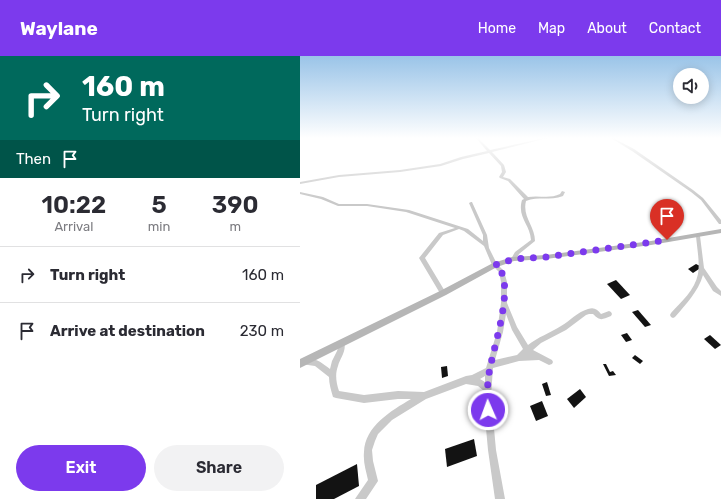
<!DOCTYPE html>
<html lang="en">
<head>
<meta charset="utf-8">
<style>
	:root { --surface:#fff; --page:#f2f2f3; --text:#2b2b33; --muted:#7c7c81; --line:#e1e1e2; --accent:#7c3aed }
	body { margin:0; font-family:Rubik,sans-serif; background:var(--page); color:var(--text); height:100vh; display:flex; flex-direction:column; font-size:15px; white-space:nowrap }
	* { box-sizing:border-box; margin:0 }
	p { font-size:13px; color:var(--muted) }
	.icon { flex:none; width:22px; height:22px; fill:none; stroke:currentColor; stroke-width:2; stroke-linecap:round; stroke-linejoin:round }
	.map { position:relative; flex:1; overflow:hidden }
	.details { display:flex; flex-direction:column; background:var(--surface); width:300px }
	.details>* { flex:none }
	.banner { background:#00695c; color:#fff; overflow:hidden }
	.fabs { position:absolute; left:373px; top:12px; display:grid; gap:8px }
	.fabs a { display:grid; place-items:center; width:36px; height:36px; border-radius:50%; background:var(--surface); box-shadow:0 2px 10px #0003; font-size:20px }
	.pin { position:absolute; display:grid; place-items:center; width:34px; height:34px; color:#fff; margin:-41px -17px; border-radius:50% 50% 50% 0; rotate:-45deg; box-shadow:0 0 4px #0007 }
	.pin .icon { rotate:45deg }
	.me { position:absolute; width:44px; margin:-22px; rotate:358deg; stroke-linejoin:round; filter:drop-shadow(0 0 3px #0008) }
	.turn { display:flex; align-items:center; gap:14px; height:84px; padding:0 16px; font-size:18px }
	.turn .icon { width:52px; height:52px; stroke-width:2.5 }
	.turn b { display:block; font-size:28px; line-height:34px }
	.then { display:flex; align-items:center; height:38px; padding:0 16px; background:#0003; gap:8px; font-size:15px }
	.eta { display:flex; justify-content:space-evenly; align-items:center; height:68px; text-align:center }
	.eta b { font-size:24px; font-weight:600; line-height:28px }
	.button { display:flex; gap:8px; margin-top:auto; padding:8px 16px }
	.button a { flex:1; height:46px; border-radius:24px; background:var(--accent); color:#fff; font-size:16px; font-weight:600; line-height:46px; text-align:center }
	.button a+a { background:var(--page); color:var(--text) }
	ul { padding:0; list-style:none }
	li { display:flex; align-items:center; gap:12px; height:56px; padding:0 16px; border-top:1px solid var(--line) }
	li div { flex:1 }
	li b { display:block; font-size:15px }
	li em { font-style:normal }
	header { display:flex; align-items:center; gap:24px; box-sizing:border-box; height:56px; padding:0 20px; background:var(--accent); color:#fff }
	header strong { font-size:19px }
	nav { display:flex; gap:22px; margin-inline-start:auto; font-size:14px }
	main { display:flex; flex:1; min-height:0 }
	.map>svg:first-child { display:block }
	.building { fill:#131313 }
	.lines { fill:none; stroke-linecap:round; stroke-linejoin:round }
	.street { fill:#c9c9c9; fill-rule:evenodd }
	.secondary { fill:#b6b6b6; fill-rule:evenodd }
	.route { stroke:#7c3aed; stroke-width:7; stroke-dasharray:0 12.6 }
</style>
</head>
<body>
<header>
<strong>Waylane</strong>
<nav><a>Home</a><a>Map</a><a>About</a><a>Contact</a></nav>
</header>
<main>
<section class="details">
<div class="banner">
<div class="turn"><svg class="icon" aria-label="right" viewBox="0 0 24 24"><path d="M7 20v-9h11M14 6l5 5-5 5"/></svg><div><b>160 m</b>Turn right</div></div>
<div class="then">Then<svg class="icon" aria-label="arrive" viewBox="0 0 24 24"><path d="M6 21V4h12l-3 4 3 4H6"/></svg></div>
</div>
<div class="eta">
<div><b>10:22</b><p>Arrival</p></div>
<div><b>5</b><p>min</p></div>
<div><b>390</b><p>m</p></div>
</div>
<ul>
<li><svg class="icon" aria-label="right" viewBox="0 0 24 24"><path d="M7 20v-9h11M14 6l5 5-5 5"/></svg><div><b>Turn right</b></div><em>160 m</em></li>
<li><svg class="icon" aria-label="arrive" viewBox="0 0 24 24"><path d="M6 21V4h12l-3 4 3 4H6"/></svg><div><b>Arrive at destination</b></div><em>230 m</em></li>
</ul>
<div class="button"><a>Exit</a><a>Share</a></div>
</section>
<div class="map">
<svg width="421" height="443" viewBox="0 0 421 443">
	<rect width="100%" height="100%" fill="#fff"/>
	<g class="building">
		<polygon points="396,208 402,211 393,217 388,213"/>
		<polygon points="316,224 330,239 321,243 307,228"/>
		<polygon points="338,254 351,269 345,271 332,256"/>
		<polygon points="327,277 332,284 326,286 321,279"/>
		<polygon points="410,279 421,289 415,293 404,283"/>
		<polygon points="335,299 343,305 340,308 332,302"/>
		<polygon points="303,308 306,308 310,316 313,315 316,319 309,320"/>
		<polygon points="147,310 148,320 142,322 141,311"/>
		<polygon points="247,326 251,339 246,340 242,328"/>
		<polygon points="280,333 286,341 274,352 267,343"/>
		<polygon points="242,345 248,360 236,365 230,350"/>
		<polygon points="174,383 177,400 147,411 145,393"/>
		<polygon points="57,408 59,430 34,443 16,443 16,429"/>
	</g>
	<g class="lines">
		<g class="street">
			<path d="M176 82H178L190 94 245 82H248L192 96 204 109 206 116 203 121 210 123 228 141C239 139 250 143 260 138L262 135 265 136 263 140C250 145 238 140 226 145 222 161 235 170 235 185L219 198 216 204H212L211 203 215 196 231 184C230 168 217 162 222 144L224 143 208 125 200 122 199 121 202 116 201 110 189 97 163 103 141 110 100 116 39 121 0 128V126L39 119 100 114 140 108 161 101 187 95Z"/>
			<polygon points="311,82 313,82 334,93 393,134 403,142 421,164 421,168 419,168 401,144 391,136 332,95"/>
			<path d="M0 136 23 141 39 148H67L109 154 168 173 183 185V179L169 147 171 146H172L187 179 189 192 197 208 204 215 207 226V247L217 271 228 289C238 281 250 277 261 270 270 265 277 256 288 253 294 251 297 253 301 258L309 255 311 256 312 258 311 260C302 263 301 266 293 258H289L286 259 266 274 241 287 233 294 252 304 253 306 252 308 249 309 239 304 219 305 193 312 191 340 196 394 205 443H195L188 394 183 340 184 335 178 330 166 328 126 343 92 364 78 378 75 385 72 394 73 405 78 425 66 443H55L57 440 68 424C66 415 63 406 64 396 65 370 91 355 111 343H98L64 347 36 342 33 341C31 334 29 328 29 321L15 310 1 308 0 306 1 304C14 300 21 306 30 313L32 305 37 295 40 286 42 285 44 286C47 295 40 302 38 310 35 318 36 326 39 335L64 339 98 335 124 336 166 320 172 319 186 312 197 276 201 247V226L199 216 192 209 184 190 164 175 159 173 143 179 125 202 146 237 145 239H141L119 202 139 177 155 172 106 156 67 150H38L21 143 0 138ZM206 258 212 274 223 293 217 299 195 304 203 276ZM185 320V326L180 323Z"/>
			<path d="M398 178 400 180 404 212 417 231 421 235V240L413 235 403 219C398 236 386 248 375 261L373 262 371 261 370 259 371 257C381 246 395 234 398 218 400 206 397 192 396 180Z"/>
		</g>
		<polygon class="secondary" points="421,173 421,177 351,189 246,203 214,205 197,211 146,239 0,312 0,303 140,235 193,207 212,201 246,199 351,185"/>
	</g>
	<linearGradient id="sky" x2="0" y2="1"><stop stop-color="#9ac4e8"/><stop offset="0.57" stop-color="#fff"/><stop offset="1" stop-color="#fff" stop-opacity="0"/></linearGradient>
	<rect width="421" height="144" fill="url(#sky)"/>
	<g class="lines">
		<path class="route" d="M188 354C187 339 187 323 191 308 195 286 212 236 201 215 200 213 197 211 195 209L214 203 246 201 367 184"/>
	</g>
</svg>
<div class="fabs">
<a><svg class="icon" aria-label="sound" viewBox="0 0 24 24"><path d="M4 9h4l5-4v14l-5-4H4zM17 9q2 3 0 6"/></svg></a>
</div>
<div class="pin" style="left:367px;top:184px;background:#d93025"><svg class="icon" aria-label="arrive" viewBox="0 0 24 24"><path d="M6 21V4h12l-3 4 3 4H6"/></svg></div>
<svg class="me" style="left:188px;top:354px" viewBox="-20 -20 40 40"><circle r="17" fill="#7c3aed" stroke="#fff" stroke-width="3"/><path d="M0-11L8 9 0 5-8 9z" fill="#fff"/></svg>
</div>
</main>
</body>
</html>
